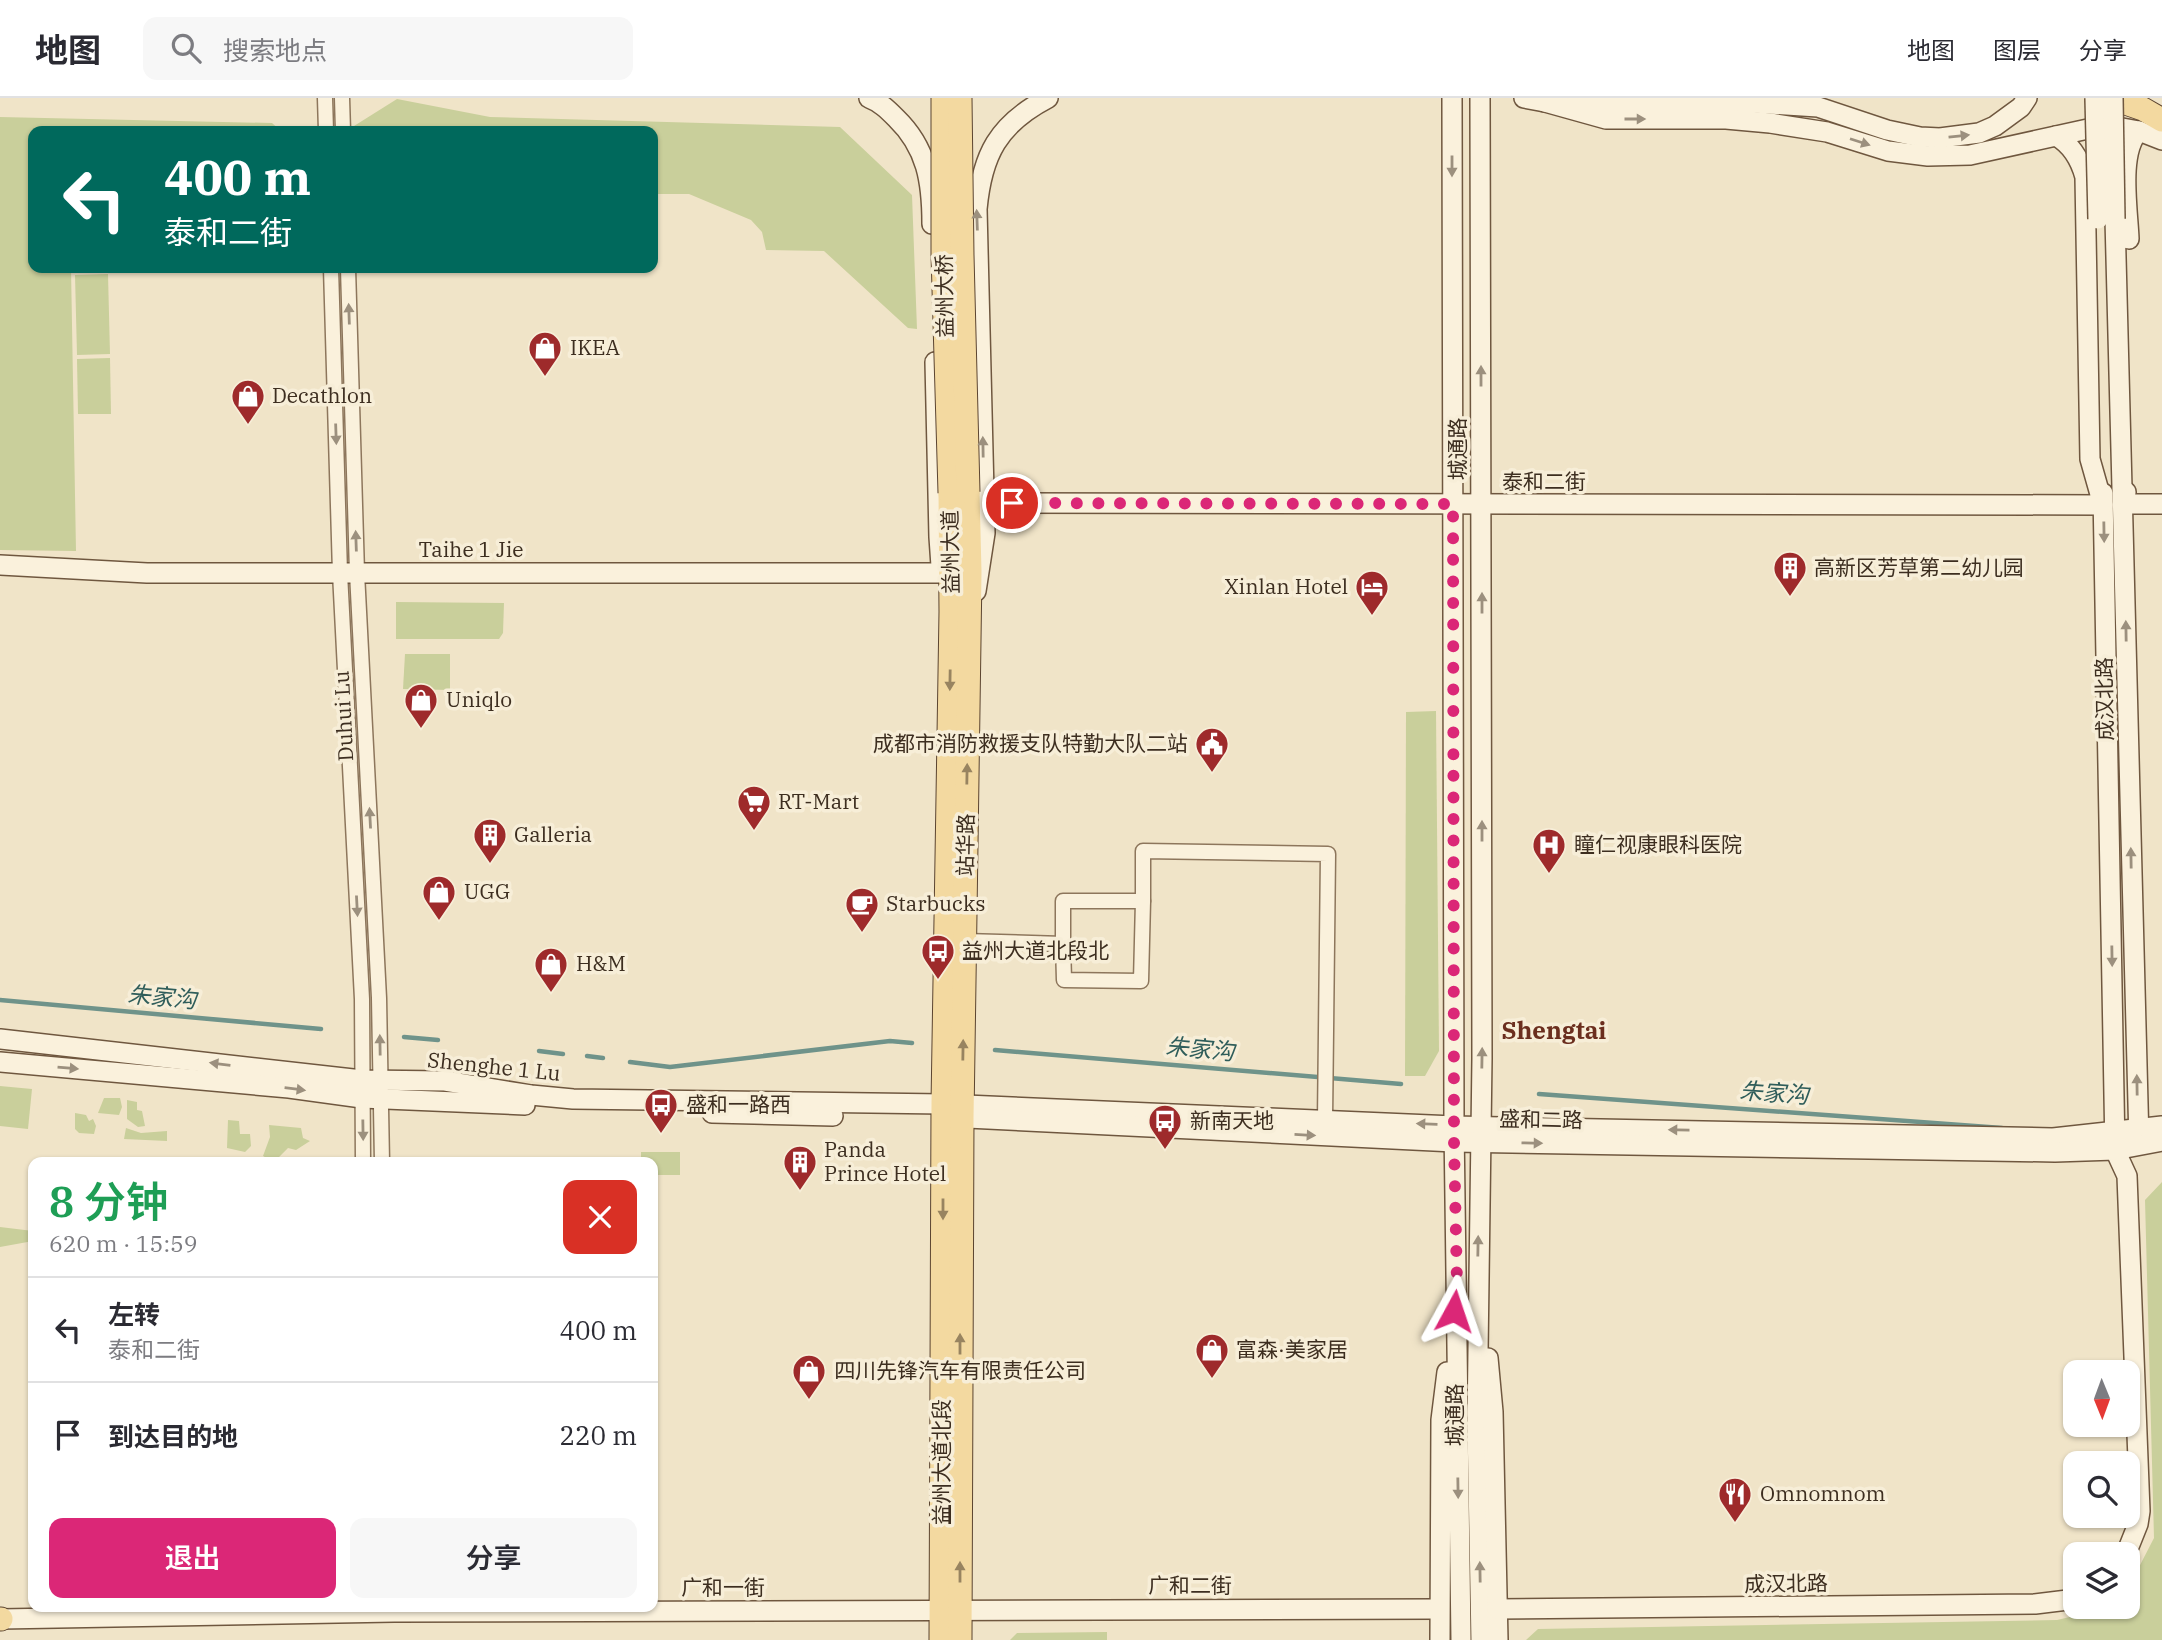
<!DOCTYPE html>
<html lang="zh">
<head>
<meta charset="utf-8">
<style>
	:root { --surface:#fff; --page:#f7f7f7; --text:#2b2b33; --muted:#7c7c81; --line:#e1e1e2; --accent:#db2777 }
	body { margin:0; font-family:"IBM Plex Serif","Noto Sans SC",serif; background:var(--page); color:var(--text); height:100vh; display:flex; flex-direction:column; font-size:26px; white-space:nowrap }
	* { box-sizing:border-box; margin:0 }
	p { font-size:23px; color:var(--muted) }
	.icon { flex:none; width:38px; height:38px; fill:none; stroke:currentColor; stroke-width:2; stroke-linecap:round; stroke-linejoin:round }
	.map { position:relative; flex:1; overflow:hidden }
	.panel { position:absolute; left:28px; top:1059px; width:630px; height:455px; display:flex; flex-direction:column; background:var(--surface); border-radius:14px; box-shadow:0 2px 5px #0004 }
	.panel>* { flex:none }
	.hud { position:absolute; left:28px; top:28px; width:630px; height:147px; border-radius:14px; box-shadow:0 2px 5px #0004; background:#00695c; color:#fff; overflow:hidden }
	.needle { width:46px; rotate:179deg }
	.tools { position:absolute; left:2063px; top:1262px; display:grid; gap:14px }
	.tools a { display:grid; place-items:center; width:77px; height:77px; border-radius:14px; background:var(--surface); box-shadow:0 2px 5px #0004; font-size:35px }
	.pin { position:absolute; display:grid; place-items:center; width:60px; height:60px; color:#fff; margin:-30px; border:4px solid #fff; border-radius:50%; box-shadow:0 2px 7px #0007 }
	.me { position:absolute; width:77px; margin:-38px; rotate:5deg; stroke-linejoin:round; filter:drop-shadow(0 0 5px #0008) }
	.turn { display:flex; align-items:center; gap:24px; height:147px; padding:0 21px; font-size:32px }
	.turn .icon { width:91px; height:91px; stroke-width:2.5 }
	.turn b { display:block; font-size:49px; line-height:60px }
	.round { display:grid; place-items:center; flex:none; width:74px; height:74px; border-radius:14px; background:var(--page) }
	.overview { display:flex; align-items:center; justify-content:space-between; height:119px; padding:0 21px }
	h1 { font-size:42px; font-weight:600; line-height:52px; color:#1e9e55 }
	.primary-button { display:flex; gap:14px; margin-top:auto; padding:14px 21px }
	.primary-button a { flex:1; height:80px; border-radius:14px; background:var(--accent); color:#fff; font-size:28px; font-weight:600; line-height:80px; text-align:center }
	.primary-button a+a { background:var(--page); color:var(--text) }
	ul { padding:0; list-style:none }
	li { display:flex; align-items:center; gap:21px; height:105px; padding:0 21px; border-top:2px solid var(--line) }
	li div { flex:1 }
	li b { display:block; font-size:26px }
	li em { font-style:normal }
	header { display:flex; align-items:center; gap:42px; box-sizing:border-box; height:98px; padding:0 35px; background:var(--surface); border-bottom:2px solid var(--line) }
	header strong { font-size:33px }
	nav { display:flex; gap:38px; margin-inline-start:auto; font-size:24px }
	.search { width:490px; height:63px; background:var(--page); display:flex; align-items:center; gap:18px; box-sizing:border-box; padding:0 24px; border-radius:14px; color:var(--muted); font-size:26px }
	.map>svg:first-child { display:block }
	.green { fill:#c9cf9b }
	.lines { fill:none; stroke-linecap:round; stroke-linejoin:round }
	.stream { stroke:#6f938a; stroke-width:4.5 }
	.street-casing { stroke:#8d765c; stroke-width:17 }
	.secondary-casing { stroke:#6f573f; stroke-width:22 }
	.primary-casing { stroke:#5b4430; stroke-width:25 }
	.street { stroke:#faf1dc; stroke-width:14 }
	.secondary { stroke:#faf1dc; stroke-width:19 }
	.primary { stroke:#f3d9a0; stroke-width:23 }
	.secondary-bridge-casing { stroke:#6f573f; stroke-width:22; stroke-linecap:butt }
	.primary-bridge-casing { stroke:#5b4430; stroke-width:25; stroke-linecap:butt }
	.secondary-bridge { stroke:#faf1dc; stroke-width:19 }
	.primary-bridge { stroke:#f3d9a0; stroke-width:23 }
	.oneway { fill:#9c907e }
	.oneway2 { fill:#988460 }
	.route { stroke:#db2777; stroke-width:12; stroke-dasharray:0 21.6 }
	.labels { text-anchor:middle; stroke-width:7; stroke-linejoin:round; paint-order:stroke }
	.street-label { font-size:21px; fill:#3d2e20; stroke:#f7eed8 }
	.poi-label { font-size:21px; fill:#3d2e20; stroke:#f7eed8; text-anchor:start }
	.water-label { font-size:23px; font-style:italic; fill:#2f5d5a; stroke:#f7eed8 }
	.quarter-label { font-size:24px; font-weight:bold; fill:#6b2e1e; stroke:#f7eed8 }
</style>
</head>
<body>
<header>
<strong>地图</strong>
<div class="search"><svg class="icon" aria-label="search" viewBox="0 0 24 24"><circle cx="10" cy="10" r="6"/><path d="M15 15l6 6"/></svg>搜索地点</div>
<nav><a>地图</a><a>图层</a><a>分享</a></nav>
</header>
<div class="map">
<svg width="2162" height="1542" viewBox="0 0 2162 1542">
	<rect width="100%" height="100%" fill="#f0e4c8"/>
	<g class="green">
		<polygon points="397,1 490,19 840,29 912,97 917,231 908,230 824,153 766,152 762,134 751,122 689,96 653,96 653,33 354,33 354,28"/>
		<polygon points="0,19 272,25 281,33 33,33 33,170 71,170 76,453 0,452"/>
		<polygon points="108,176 110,256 77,257 75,177"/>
		<polygon points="110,260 111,316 78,316 77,261"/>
		<polygon points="396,504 504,505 503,535 499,541 396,541"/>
		<polygon points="405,556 450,556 450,592 403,591"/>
		<polygon points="1436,613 1439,953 1425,978 1405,978 1406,614"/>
		<polygon points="0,988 32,991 28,1031 0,1028"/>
		<polygon points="104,1000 120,1000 122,1009 119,1017 98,1015"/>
		<polygon points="127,1002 137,1004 137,1012 142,1013 145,1028 138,1029 127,1021"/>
		<polygon points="75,1015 86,1017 89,1023 93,1021 96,1028 94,1036 79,1035 75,1031"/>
		<polygon points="228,1022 239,1023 240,1036 250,1036 251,1048 245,1054 227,1050"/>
		<polygon points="269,1027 301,1030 303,1040 310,1043 296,1052 288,1050 274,1064 263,1058 270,1039"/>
		<polygon points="126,1030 141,1035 167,1033 167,1043 124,1041"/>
		<polygon points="641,1054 680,1054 680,1077 653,1077 653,1064 641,1064"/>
		<polygon points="2162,1084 2162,1542 1526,1542 1538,1531 2057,1522 2074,1518 2093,1509 2128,1508 2128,1482 2137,1473 2154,1440 2145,1102"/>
		<polygon points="0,1129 33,1133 33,1143 0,1149"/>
		<polygon points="1107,1534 1107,1542 1010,1542 1017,1535"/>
	</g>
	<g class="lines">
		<g class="stream">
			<polyline points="0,902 321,931"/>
			<polyline points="404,939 438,942"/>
			<polyline points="995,952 1401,986"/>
			<polyline points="539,953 563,956"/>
			<polyline points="587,958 603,960"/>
			<polyline points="630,964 670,969 890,943 912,945"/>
			<polyline points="1539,996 2002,1030"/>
		</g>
		<defs>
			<g id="street">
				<polyline points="325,0 326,33"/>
				<polyline points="342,0 343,33"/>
				<polyline points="331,170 340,475 362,901 363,1064"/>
				<polyline points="348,170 357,475 379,900 382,1064"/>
				<polyline points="965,843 1063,846 1064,882 1141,883 1143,803"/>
				<polyline points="1063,846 1063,803 1143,803 1143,753 1328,756 1325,1022"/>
			</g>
			<g id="secondary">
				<path d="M869 0C880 4 888 12 896 20 927 50 932 84 932 126"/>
				<polyline points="1452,0 1454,1028 1461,1542"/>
				<polyline points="1480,0 1482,960 1477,1328 1481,1542"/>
				<polyline points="1524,0 1545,4 1753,5 1818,9 1887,32 1920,39 1940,40 1979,35 1995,28 2021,9 2027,0"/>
				<polyline points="1545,4 1606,21 1726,21 1770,25 1827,34 1888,53 1928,58 1970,57 2106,27 2139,33 2162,42"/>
				<polyline points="2115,121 2139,1044"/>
				<path d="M2129 141C2128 112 2118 54 2139 33"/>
				<polyline points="935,264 939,439 941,468"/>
				<polyline points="2126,394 2123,406 2162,406"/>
				<polyline points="2103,395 2115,1052 2127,1078 2140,1413 2138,1426 2126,1456"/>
				<path d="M984 405 2103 407 2090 361 2085 79C2080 61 2072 47 2056 38"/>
				<polyline points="0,467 147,475 942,475"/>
				<path d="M976 493 985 435 977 111C982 57 998 26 1048 0"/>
				<polyline points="0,941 362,982 445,983 531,997 573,1001 943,1006 1454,1028 2053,1040 2162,1028"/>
				<polyline points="0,964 289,990 362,1000 525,1007"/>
				<polyline points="712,1015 833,1018"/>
				<polyline points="947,1019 1454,1044 2055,1054 2115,1052 2162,1043"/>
				<polyline points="1488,1260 1493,1314 1498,1542"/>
				<polyline points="1497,1511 2035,1506 2076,1501"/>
				<polyline points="1,1521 394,1514 1438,1511"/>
				<polyline points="1440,1542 1441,1322 1447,1274"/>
			</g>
			<g id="primary">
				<polyline points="2111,0 2143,11 2162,22"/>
				<polyline points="0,1521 1,1521"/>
				<polyline points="941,1542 943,1006 951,514 950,395"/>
				<polyline points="960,1542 962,1020 970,474 968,394"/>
			</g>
		</defs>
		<use href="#street" class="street-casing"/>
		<use href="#secondary" class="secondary-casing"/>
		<use href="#primary" class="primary-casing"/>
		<use href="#street" class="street"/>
		<use href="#secondary" class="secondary"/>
		<use href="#primary" class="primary"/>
		<defs>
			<g id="secondary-bridge">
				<polyline points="2095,0 2098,121"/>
				<polyline points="2113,0 2115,121"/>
			</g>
			<g id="primary-bridge">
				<polyline points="943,0 943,157 950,395"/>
				<polyline points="960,0 962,157 968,394"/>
			</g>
		</defs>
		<use href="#secondary-bridge" class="secondary-bridge-casing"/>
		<use href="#primary-bridge" class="primary-bridge-casing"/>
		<use href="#secondary-bridge" class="secondary-bridge"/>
		<use href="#primary-bridge" class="primary-bridge"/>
	</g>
	<defs><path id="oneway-solid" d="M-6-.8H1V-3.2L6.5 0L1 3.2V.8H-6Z" transform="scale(1.75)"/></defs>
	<g class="oneway">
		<use href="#oneway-solid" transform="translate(1635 21)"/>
		<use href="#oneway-solid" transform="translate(1959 38) rotate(-6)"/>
		<use href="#oneway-solid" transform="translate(1860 44) rotate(18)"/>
		<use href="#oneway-solid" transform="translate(1452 68) rotate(90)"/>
		<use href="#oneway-solid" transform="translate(977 122) rotate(-92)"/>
		<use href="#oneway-solid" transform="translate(349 216) rotate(-92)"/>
		<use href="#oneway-solid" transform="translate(1481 278) rotate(-90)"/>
		<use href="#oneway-solid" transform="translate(336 336) rotate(88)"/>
		<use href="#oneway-solid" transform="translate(983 349) rotate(-91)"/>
		<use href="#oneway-solid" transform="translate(2104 434) rotate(89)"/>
		<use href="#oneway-solid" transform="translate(356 443) rotate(-92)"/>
		<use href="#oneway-solid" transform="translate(1482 505) rotate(-90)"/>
		<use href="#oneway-solid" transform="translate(2126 533) rotate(-91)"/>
		<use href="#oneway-solid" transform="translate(370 720) rotate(-93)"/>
		<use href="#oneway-solid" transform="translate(1482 733) rotate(-90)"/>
		<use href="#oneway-solid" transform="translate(2131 760) rotate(-91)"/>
		<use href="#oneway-solid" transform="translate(357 808) rotate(87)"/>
		<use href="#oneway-solid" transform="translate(2112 858) rotate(89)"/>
		<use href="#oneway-solid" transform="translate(380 947) rotate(-91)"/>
		<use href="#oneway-solid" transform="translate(1482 960) rotate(-89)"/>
		<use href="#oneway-solid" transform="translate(220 966) rotate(-173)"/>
		<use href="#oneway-solid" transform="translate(68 970) rotate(5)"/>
		<use href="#oneway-solid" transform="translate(2137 987) rotate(-91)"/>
		<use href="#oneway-solid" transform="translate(295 991) rotate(7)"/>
		<use href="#oneway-solid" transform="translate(1427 1026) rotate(-178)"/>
		<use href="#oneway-solid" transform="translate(363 1032) rotate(89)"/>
		<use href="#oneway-solid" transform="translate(1679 1032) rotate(-179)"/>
		<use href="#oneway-solid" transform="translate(1305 1037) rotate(3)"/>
		<use href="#oneway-solid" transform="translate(1532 1045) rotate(1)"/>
		<use href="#oneway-solid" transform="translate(1478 1148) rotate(-89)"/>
		<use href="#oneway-solid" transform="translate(1458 1390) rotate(89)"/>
		<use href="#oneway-solid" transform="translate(1480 1474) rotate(-91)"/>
	</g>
	<g class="oneway2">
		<use href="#oneway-solid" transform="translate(950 582) rotate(91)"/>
		<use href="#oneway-solid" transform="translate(967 676) rotate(-89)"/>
		<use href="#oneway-solid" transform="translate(963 952) rotate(-89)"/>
		<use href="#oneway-solid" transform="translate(943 1111) rotate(90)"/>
		<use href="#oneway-solid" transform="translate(960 1246) rotate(-90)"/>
		<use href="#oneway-solid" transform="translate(960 1474) rotate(-90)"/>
	</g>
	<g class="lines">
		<polyline class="route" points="1012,405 1453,406 1454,1044 1457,1186 1454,1213"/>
	</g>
	<defs>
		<symbol id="shop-pin" viewBox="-11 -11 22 30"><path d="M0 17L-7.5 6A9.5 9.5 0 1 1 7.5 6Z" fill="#9e2a2b" stroke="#f7eed8"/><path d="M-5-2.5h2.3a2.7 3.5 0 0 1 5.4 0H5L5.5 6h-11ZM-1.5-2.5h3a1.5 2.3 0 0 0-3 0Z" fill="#fff"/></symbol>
		<symbol id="building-pin" viewBox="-11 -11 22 30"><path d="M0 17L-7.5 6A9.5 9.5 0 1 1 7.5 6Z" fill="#9e2a2b" stroke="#f7eed8"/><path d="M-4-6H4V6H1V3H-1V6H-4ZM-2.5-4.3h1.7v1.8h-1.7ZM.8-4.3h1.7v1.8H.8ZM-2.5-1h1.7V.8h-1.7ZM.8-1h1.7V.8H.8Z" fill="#fff"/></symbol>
		<symbol id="hotel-pin" viewBox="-11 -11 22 30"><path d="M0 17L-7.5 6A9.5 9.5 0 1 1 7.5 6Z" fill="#9e2a2b" stroke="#f7eed8"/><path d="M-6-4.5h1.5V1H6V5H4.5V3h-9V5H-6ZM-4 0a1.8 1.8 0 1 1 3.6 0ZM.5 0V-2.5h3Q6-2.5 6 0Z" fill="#fff"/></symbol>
		<symbol id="civic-pin" viewBox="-11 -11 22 30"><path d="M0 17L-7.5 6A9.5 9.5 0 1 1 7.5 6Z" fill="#9e2a2b" stroke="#f7eed8"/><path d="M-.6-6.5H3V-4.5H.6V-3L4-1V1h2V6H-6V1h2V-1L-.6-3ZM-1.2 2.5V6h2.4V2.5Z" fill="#fff"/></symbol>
		<symbol id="supermarket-pin" viewBox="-11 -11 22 30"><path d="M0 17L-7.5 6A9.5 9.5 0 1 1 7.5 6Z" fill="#9e2a2b" stroke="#f7eed8"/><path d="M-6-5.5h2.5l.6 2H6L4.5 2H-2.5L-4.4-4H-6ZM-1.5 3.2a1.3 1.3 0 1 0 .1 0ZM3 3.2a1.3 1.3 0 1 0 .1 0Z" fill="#fff"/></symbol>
		<symbol id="hospital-pin" viewBox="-11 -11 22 30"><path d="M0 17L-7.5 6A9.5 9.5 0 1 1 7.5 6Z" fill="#9e2a2b" stroke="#f7eed8"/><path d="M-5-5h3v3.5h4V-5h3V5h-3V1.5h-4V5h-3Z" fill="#fff"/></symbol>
		<symbol id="cafe-pin" viewBox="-11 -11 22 30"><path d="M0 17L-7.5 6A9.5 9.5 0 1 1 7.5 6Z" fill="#9e2a2b" stroke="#f7eed8"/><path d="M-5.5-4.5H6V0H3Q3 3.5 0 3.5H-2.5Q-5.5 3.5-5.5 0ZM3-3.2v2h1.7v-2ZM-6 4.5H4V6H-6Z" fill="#fff"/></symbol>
		<symbol id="bus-pin" viewBox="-11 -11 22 30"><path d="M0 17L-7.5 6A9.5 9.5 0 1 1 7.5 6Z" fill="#9e2a2b" stroke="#f7eed8"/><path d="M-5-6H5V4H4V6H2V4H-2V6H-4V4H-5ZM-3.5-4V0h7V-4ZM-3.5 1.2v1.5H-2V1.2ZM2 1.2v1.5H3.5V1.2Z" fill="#fff"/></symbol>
		<symbol id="restaurant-pin" viewBox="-11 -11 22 30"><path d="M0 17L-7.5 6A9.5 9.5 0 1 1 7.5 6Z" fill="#9e2a2b" stroke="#f7eed8"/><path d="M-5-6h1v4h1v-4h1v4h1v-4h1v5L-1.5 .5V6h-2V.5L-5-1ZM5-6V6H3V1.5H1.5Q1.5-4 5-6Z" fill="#fff"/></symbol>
	</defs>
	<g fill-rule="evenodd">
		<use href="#shop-pin" x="526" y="231" width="38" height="52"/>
		<use href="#shop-pin" x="229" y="279" width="38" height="52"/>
		<use href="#building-pin" x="1771" y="451" width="38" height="52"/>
		<use href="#hotel-pin" x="1353" y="470" width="38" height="52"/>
		<use href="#shop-pin" x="402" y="583" width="38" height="52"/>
		<use href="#civic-pin" x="1193" y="627" width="38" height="52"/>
		<use href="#supermarket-pin" x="735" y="685" width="38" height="52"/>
		<use href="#building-pin" x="471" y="718" width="38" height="52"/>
		<use href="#hospital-pin" x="1530" y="728" width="38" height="52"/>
		<use href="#shop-pin" x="420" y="775" width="38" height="52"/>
		<use href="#cafe-pin" x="843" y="787" width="38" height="52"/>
		<use href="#bus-pin" x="919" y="834" width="38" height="52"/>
		<use href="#shop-pin" x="532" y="847" width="38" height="52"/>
		<use href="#bus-pin" x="642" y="988" width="38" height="52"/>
		<use href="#bus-pin" x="1146" y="1004" width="38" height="52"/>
		<use href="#building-pin" x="781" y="1045" width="38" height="52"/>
		<use href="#shop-pin" x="1193" y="1233" width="38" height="52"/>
		<use href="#shop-pin" x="790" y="1254" width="38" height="52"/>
		<use href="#restaurant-pin" x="1716" y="1377" width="38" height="52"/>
	</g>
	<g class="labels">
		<g class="street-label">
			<text transform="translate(945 198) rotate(-91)" y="7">益州大桥</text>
			<text transform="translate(1458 351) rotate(-90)" y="7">城通路</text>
			<text x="1544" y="391">泰和二街</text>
			<text x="471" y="459">Taihe 1 Jie</text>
			<text transform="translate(951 454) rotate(-91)" y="7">益州大道</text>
			<text transform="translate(2105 601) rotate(-91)" y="7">成汉北路</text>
			<text transform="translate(344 618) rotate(-93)" y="7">Duhui Lu</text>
			<text transform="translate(966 747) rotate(-89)" y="7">站华路</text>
			<text transform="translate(494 969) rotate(6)" y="7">Shenghe 1 Lu</text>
			<text transform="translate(1541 1022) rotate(1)" y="7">盛和二路</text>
			<text transform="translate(1455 1317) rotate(-90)" y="7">城通路</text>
			<text transform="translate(942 1364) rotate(-90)" y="7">益州大道北段</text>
			<text transform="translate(1786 1486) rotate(-1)" y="7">成汉北路</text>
			<text x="1190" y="1495">广和二街</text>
			<text x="723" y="1497">广和一街</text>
		</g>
		<g class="poi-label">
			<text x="570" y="257">IKEA</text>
			<text x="272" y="305">Decathlon</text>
			<text x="1814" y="477">高新区芳草第二幼儿园</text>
			<text x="1348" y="496" text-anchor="end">Xinlan Hotel</text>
			<text x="446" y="609">Uniqlo</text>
			<text x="1188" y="653" text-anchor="end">成都市消防救援支队特勤大队二站</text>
			<text x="778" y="711">RT-Mart</text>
			<text x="514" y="744">Galleria</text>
			<text x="1574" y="754">瞳仁视康眼科医院</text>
			<text x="464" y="801">UGG</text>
			<text x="886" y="813">Starbucks</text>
			<text x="962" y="860">益州大道北段北</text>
			<text x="576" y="873">H&amp;M</text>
			<text x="686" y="1014">盛和一路西</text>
			<text x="1190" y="1030">新南天地</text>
			<text x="824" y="1059">Panda<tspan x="824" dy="24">Prince Hotel</tspan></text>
			<text x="1236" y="1259">富森·美家居</text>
			<text x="834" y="1280">四川先锋汽车有限责任公司</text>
			<text x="1760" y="1403">Omnomnom</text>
		</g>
		<g class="water-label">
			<text transform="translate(162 899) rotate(5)" y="8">朱家沟</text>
			<text transform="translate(1200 951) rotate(5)" y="8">朱家沟</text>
			<text transform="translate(1774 995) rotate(4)" y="8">朱家沟</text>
		</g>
		<g class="quarter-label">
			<text x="1554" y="941">Shengtai</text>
		</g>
	</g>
</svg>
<div class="tools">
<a><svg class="needle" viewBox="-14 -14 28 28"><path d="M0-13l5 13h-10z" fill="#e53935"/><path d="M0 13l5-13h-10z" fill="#7c7c81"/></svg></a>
<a><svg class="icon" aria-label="search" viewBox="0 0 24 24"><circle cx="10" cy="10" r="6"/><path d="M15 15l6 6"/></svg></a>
<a><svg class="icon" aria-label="layers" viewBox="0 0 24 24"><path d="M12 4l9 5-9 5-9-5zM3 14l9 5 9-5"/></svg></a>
</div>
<div class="pin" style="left:1012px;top:405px;background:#d93025"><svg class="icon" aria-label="arrive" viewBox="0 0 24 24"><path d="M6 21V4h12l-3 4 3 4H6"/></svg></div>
<svg class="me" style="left:1454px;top:1213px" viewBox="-20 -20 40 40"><path d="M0-17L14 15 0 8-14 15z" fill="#db2777" stroke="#fff" stroke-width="4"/></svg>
<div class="hud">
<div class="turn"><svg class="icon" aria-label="left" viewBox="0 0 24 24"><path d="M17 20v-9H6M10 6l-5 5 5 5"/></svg><div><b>400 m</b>泰和二街</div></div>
</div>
<section class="panel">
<div class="overview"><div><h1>8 分钟</h1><p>620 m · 15:59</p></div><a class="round" style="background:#d93025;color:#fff"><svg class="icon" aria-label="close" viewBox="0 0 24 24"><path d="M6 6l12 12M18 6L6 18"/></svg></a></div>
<ul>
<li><svg class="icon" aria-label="left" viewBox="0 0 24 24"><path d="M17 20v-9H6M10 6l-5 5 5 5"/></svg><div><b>左转</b><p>泰和二街</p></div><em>400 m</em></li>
<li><svg class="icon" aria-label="arrive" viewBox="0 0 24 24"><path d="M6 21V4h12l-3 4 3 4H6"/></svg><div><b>到达目的地</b></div><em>220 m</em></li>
</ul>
<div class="primary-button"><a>退出</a><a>分享</a></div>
</section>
</div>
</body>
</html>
